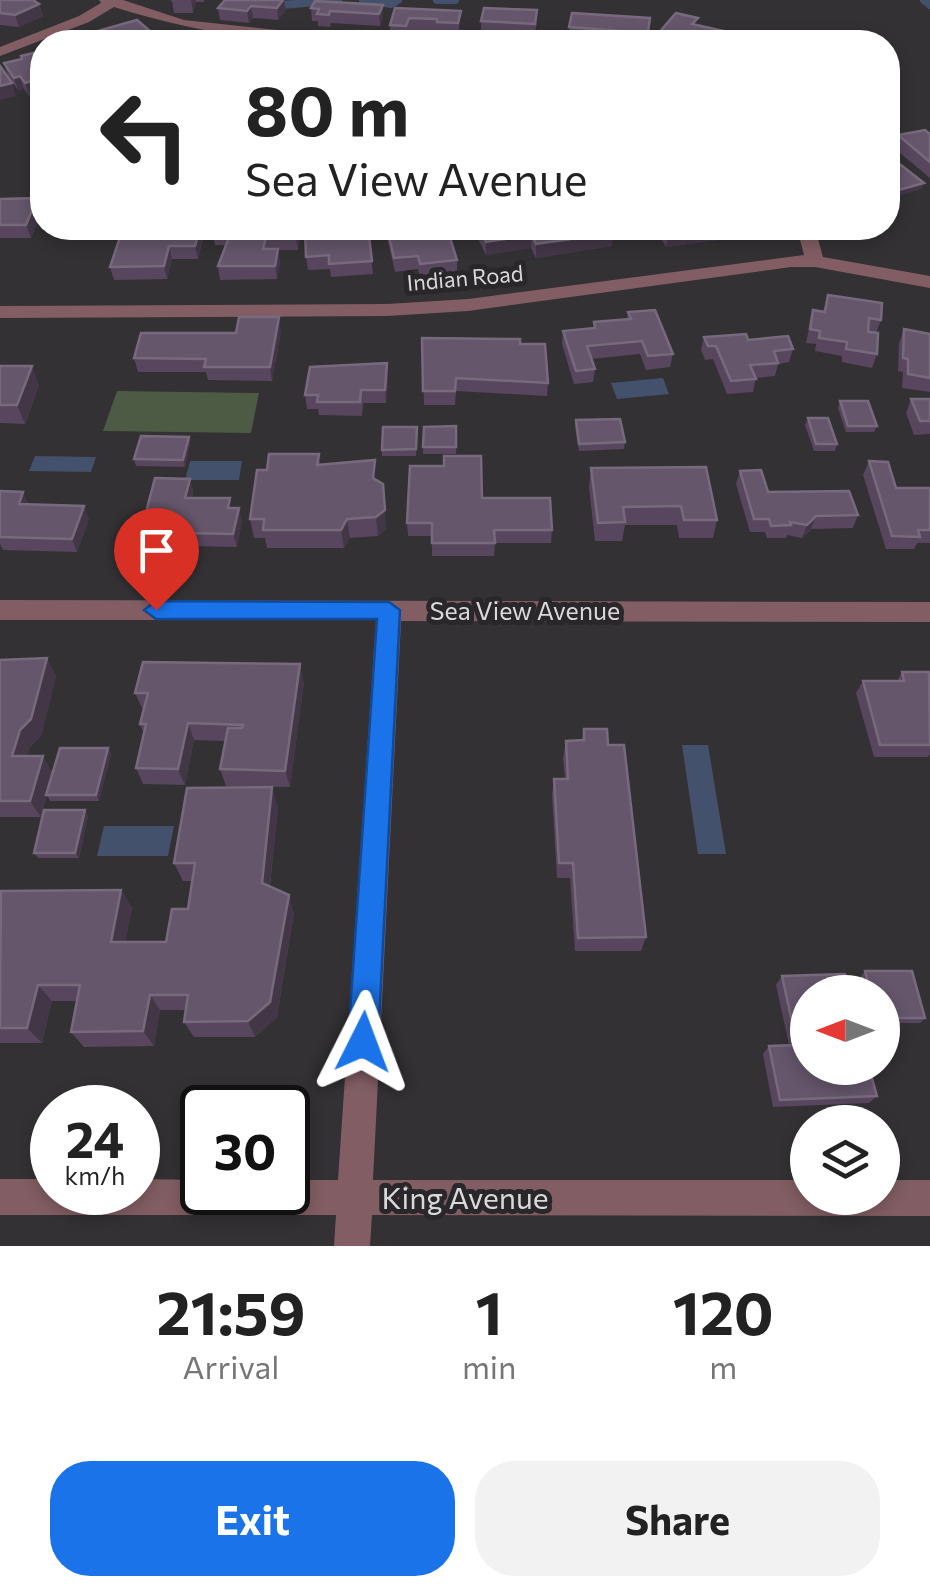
<!DOCTYPE html>
<html lang="en">
<head>
<meta charset="utf-8">
<style>
	:root { --surface:#fff; --page:#f2f2f2; --text:#222; --muted:#767676; --accent:#1a73e8 }
	body { margin:0; font-family:Commissioner,sans-serif; background:var(--page); color:var(--text); height:100vh; display:flex; flex-direction:column; font-size:38px; white-space:nowrap }
	* { box-sizing:border-box; margin:0 }
	p { font-size:32px; color:var(--muted) }
	.icon { flex:none; width:55px; height:55px; fill:none; stroke:currentColor; stroke-width:2; stroke-linecap:round; stroke-linejoin:round }
	.map { position:relative; height:1246px; overflow:hidden }
	.details { display:flex; flex-direction:column; background:var(--surface); flex:1 }
	.details>* { flex:none }
	.banner { position:absolute; left:30px; top:30px; width:870px; height:210px; border-radius:40px; box-shadow:0 5px 15px #0003; background:#fff; color:var(--text); overflow:hidden }
	.needle { width:65px; rotate:270deg }
	.controls { position:absolute; left:790px; top:975px; display:grid; gap:20px }
	.controls a { display:grid; place-items:center; width:110px; height:110px; border-radius:50%; background:var(--surface); box-shadow:0 5px 15px #0003; font-size:50px }
	.speed { position:absolute; left:30px; top:1085px; display:flex; gap:20px; font-size:50px; font-weight:700; text-align:center }
	.speed>* { display:grid; place-content:center; width:130px; height:130px; border-radius:50%; background:var(--surface); box-shadow:0 5px 15px #0003; line-height:1 }
	.speed small { font-size:25px; font-weight:400 }
	.speed .limit { border:5px solid #111; border-radius:15px; background:#fff; color:#111 }
	.pin { position:absolute; display:grid; place-items:center; width:85px; height:85px; color:#fff; margin:-102px -42px; border-radius:50% 50% 50% 0; rotate:-45deg; box-shadow:0 0 10px #0007 }
	.pin .icon { rotate:45deg }
	.me { position:absolute; width:110px; margin:-55px; rotate:3deg; stroke-linejoin:round; filter:drop-shadow(0 0 8px #0008) }
	.turn { display:flex; align-items:center; gap:35px; height:210px; padding:0 50px; font-size:45px }
	.turn .icon { width:130px; height:130px; stroke-width:2.5 }
	.turn b { display:block; font-size:70px; line-height:85px }
	.eta { display:flex; justify-content:space-evenly; align-items:center; height:170px; text-align:center }
	.eta b { font-size:60px; font-weight:700; line-height:70px }
	.button { display:flex; gap:20px; margin-top:auto; padding:20px 50px }
	.button a { flex:1; height:115px; border-radius:40px; background:var(--accent); color:#fff; font-size:40px; font-weight:700; line-height:115px; text-align:center }
	.button a+a { background:var(--page); color:var(--text) }
	.map>svg:first-child { display:block }
	.green { fill:#4d5b44 }
	.water { fill:#44516c }
	.lines { fill:none; stroke-linecap:round; stroke-linejoin:round }
	.stream { stroke:#44516c; stroke-width:8 }
	.minor { fill:#825e64; fill-rule:evenodd }
	.wall { fill:#57465d }
	.shaded-wall { fill:#433747 }
	.building { fill:#65566b; stroke:#776a7c; stroke-width:2.5 }
	.route { fill:#1a73e8; stroke:#114b97; stroke-width:2.5 }
	.labels { text-anchor:middle; stroke-width:10; stroke-linejoin:round; paint-order:stroke }
	.far-street-label { font-size:22px; fill:#d9d8da; stroke:#29272a }
	.street-label { font-size:25px; fill:#d9d8da; stroke:#29272a }
	.near-street-label { font-size:30px; fill:#d9d8da; stroke:#29272a }
</style>
</head>
<body>
<div class="map">
<svg width="930" height="1246" viewBox="0 0 930 1246">
	<rect width="100%" height="100%" fill="#333134"/>
	<polygon class="green" points="117,391 259,393 251,433 103,431"/>
	<g class="water">
		<polygon points="663,378 669,394 617,399 611,383"/>
		<polygon points="35,456 96,457 91,472 29,471"/>
		<polygon points="190,461 242,461 239,480 185,480"/>
		<polygon points="682,745 708,745 726,854 698,854"/>
		<polygon points="104,826 174,826 168,856 97,856"/>
	</g>
	<g class="lines">
		<g class="stream">
			<polyline points="263,0 282,5 338,0"/>
			<polyline points="363,0 391,4 398,0"/>
			<polyline points="437,0 455,0"/>
			<polyline points="924,0 930,5"/>
		</g>
		<g class="minor">
			<path d="M99 0H123L184 20 350 38 357 42C277 47 191 31 114 7L89 22 0 56V47L79 16 101 3Z"/>
			<polygon points="797,228 815,228 823,257 930,276 930,288 815,267 791,267 468,311 387,316 0,318 0,306 387,304 468,299 804,255"/>
			<polygon points="0,600 930,602 930,622 401,621 373,1180 808,1180 808,1198 882,1198 882,1180 930,1180 930,1216 372,1215 370,1246 334,1246 336,1215 0,1215 0,1179 52,1179 52,1192 138,1192 138,1179 202,1180 202,1192 288,1192 288,1180 338,1180 376,620 0,620"/>
		</g>
	</g>
	<g class="wall">
		<polygon points="0,0 39,4 43,16 19,27 0,25"/>
		<polygon points="170,0 204,0 204,2 196,2 193,13 174,13 172,1"/>
		<polygon points="225,0 286,10 278,20 253,18 249,23 220,20 218,8"/>
		<polygon points="383,5 383,17 380,26 331,23 330,27 318,26 318,21 312,21 311,8"/>
		<polygon points="395,8 461,11 458,35 437,34 437,31 409,30 407,38 390,37 390,25"/>
		<polygon points="650,18 646,42 616,42 569,39 569,27"/>
		<polygon points="481,21 537,23 534,36 481,33"/>
		<polygon points="42,51 42,92 29,96 24,89 18,90 8,76 4,63 22,59"/>
		<polygon points="930,134 930,178 894,148 898,135"/>
		<polygon points="0,199 42,211 31,238 0,238"/>
		<polygon points="141,228 209,228 208,234 202,234 203,239 198,259 172,259 167,279 114,280 110,267"/>
		<polygon points="368,228 373,274 331,277 330,269 308,270 306,257"/>
		<polygon points="385,228 447,228 457,260 457,273 420,277 418,269 395,272"/>
		<polygon points="477,228 610,228 612,246 536,258 531,248 486,255 477,236"/>
		<polygon points="655,228 762,228 760,234 666,247"/>
		<polygon points="212,232 301,232 298,250 278,250 280,263 277,279 220,280 218,266 226,245 215,245"/>
		<polygon points="828,295 881,320 876,333 877,354 872,368 842,362 842,356 815,351 816,344 806,343 813,310 823,311"/>
		<polygon points="628,312 673,354 670,367 646,370 640,354 591,359 595,369 593,382 574,384 562,344 563,331 594,328 594,322 627,320"/>
		<polygon points="904,329 930,334 930,392 902,388 903,372 898,371 899,343"/>
		<polygon points="281,331 272,381 208,380 206,372 138,372 134,358 236,333"/>
		<polygon points="704,337 748,340 793,349 789,362 778,364 775,376 756,378 753,392 727,394 713,359 705,360 701,350"/>
		<polygon points="422,338 520,344 548,383 547,396 456,391 455,405 424,405"/>
		<polygon points="387,363 388,376 386,403 363,403 362,416 319,415 318,409 307,409 305,395"/>
		<polygon points="0,366 39,385 25,424 0,423"/>
		<polygon points="911,399 930,399 930,434 914,435 906,413"/>
		<polygon points="840,401 877,426 874,432 846,432 838,408"/>
		<polygon points="808,418 837,444 835,451 814,451 805,425"/>
		<polygon points="576,420 625,442 624,449 579,451 575,427"/>
		<polygon points="456,426 456,454 423,454 424,427"/>
		<polygon points="417,427 416,456 382,456 382,450"/>
		<polygon points="189,437 190,443 185,467 136,466 134,459"/>
		<polygon points="319,454 320,465 377,480 386,529 378,536 350,538 344,548 267,548 265,538 254,538 250,519 267,470"/>
		<polygon points="869,461 896,488 930,488 930,543 917,543 914,549 886,549 863,475"/>
		<polygon points="591,468 717,520 713,538 679,538 677,525 625,525 622,541 595,541 589,487"/>
		<polygon points="740,471 768,492 858,515 853,528 811,529 802,538 787,535 786,538 767,538 765,532 750,532 736,484"/>
		<polygon points="190,479 193,492 192,498 232,508 242,521 237,547 190,546 188,556 134,555 129,542 145,516"/>
		<polygon points="0,491 29,504 89,519 77,552 3,550 0,544"/>
		<polygon points="482,498 552,530 551,543 495,543 494,556 432,556 432,536 408,536 407,523"/>
		<polygon points="0,660 56,676 41,736 30,747 27,756 53,773 108,748 111,754 99,801 50,801 47,795 41,817 0,817"/>
		<polygon points="902,672 930,674 930,754 928,757 874,757 856,693 863,681 897,681"/>
		<polygon points="304,682 290,787 226,786 220,769 225,741 194,740 185,785 143,784 136,768 144,734 140,724 143,710 135,693"/>
		<polygon points="584,729 608,745 646,937 641,951 575,951 570,878 557,878 552,795 554,779 565,779 563,758 566,741 582,741"/>
		<polygon points="278,807 270,886 294,913 277,1017 255,1037 194,1037 184,1022 186,1010 160,1010 154,1046 84,1047 71,1032 77,1001 52,1001 42,1043 0,1043 0,895 121,890 132,908 125,942 166,942 188,909 192,881 183,881 174,863"/>
		<polygon points="88,816 79,858 38,858 34,853"/>
		<polygon points="865,971 925,1018 920,1023 882,1023 882,992 865,992 861,976"/>
		<polygon points="782,976 877,1096 869,1103 773,1107 763,1054 769,1046 789,1045 776,985"/>
	</g>
	<g class="shaded-wall">
		<polygon points="191,0 196,0 196,2 193,13"/>
		<polygon points="283,0 284,0 286,10 278,20 277,8"/>
		<polygon points="39,4 43,16 19,27 15,15"/>
		<polygon points="383,5 383,17 380,26 379,14"/>
		<polygon points="251,6 253,18 249,23 247,11"/>
		<polygon points="20,76 24,89 18,90 14,78"/>
		<polygon points="42,78 42,92 29,96 25,83"/>
		<polygon points="12,83 16,96 0,100 0,86"/>
		<polygon points="924,183 922,189 888,199 888,193"/>
		<polygon points="37,198 42,211 31,238 26,225"/>
		<polygon points="200,228 203,239 198,259 195,246"/>
		<polygon points="298,228 301,228 301,232 298,250 296,237"/>
		<polygon points="715,228 762,228 760,234 666,247 668,234"/>
		<polygon points="614,233 612,246 536,258 536,244"/>
		<polygon points="532,235 531,248 486,255 486,242"/>
		<polygon points="169,246 172,259 167,279 164,266"/>
		<polygon points="278,249 280,263 277,279 275,266"/>
		<polygon points="279,317 281,331 272,381 270,367"/>
		<polygon points="387,363 388,376 386,403 385,390"/>
		<polygon points="32,366 39,385 25,424 17,405"/>
		<polygon points="189,437 190,443 185,467 183,460"/>
		<polygon points="190,479 193,492 189,511 185,498"/>
		<polygon points="23,492 29,505 19,504"/>
		<polygon points="385,503 386,529 378,536 376,517"/>
		<polygon points="84,506 89,519 77,552 72,539"/>
		<polygon points="239,508 242,521 237,547 233,534"/>
		<polygon points="816,516 811,529 802,538 807,525"/>
		<polygon points="347,519 350,538 344,548 341,530"/>
		<polygon points="186,533 190,546 188,556 184,543"/>
		<polygon points="47,658 56,676 41,736 30,747 23,773 12,756 20,730"/>
		<polygon points="300,664 304,682 290,787 285,771"/>
		<polygon points="188,723 194,740 185,785 178,769"/>
		<polygon points="108,748 111,754 99,801 96,795"/>
		<polygon points="43,756 53,773 41,817 30,801"/>
		<polygon points="272,787 278,807 268,901 262,883"/>
		<polygon points="85,810 88,816 79,858 75,853"/>
		<polygon points="121,890 132,908 122,959 111,942"/>
		<polygon points="289,895 294,913 277,1017 255,1037 248,1021"/>
		<polygon points="38,985 52,1001 42,1043 27,1028"/>
		<polygon points="150,995 160,1010 154,1046 143,1031"/>
	</g>
	<g class="building">
		<polygon points="0,0 33,0 39,4 15,15 0,13"/>
		<polygon points="225,0 283,0 277,8 251,6 247,11 218,8"/>
		<polygon points="315,1 383,5 379,14 330,11 329,15 317,14 319,9 311,8"/>
		<polygon points="395,8 461,11 458,23 437,22 437,19 409,18 406,26 390,25"/>
		<polygon points="484,8 537,10 535,24 481,21"/>
		<polygon points="572,13 650,18 647,39 620,37 621,31 569,27"/>
		<polygon points="676,13 698,18 692,24 746,36 741,42 651,42"/>
		<polygon points="137,20 163,42 96,42 87,34"/>
		<polygon points="80,38 84,42 61,42"/>
		<polygon points="42,51 42,78 25,83 20,76 14,78 4,63 22,59 21,56"/>
		<polygon points="0,66 12,83 0,86"/>
		<polygon points="925,130 930,134 930,162 898,135"/>
		<polygon points="888,155 924,183 888,193"/>
		<polygon points="37,198 26,225 0,225 0,199"/>
		<polygon points="141,228 200,228 195,246 169,246 164,266 110,267 119,240"/>
		<polygon points="213,228 298,228 296,237 266,237 263,249 278,249 275,266 218,266 231,232 212,232"/>
		<polygon points="305,228 368,228 372,261 329,264 329,255 306,257"/>
		<polygon points="387,228 447,228 457,260 420,264 418,256 394,258"/>
		<polygon points="479,228 610,228 614,233 536,244 532,235 486,242"/>
		<polygon points="664,228 715,228 668,234"/>
		<polygon points="828,295 882,303 881,320 869,318 868,332 878,333 877,354 846,349 847,342 819,338 820,331 810,329 813,310 825,312"/>
		<polygon points="655,310 673,354 648,356 642,341 587,346 595,369 576,371 563,331 595,328 594,322 631,319 628,312"/>
		<polygon points="239,317 279,317 270,367 204,367 206,359 134,358 141,333 236,333"/>
		<polygon points="904,329 930,334 930,378 908,374 908,359 903,358"/>
		<polygon points="746,334 748,340 788,336 793,349 774,351 778,363 750,365 756,379 731,381 716,346 708,346 704,337"/>
		<polygon points="422,338 520,339 520,344 545,344 548,383 456,378 455,391 423,391"/>
		<polygon points="387,363 385,390 361,390 360,402 317,402 318,395 305,395 310,367"/>
		<polygon points="0,366 32,366 17,405 0,405"/>
		<polygon points="911,399 930,399 930,421 920,421"/>
		<polygon points="840,401 868,401 877,426 848,426"/>
		<polygon points="808,418 828,418 837,444 816,444"/>
		<polygon points="620,419 625,442 579,444 576,420"/>
		<polygon points="456,426 456,447 423,447 424,427"/>
		<polygon points="383,427 417,427 416,449 382,450"/>
		<polygon points="141,436 189,437 183,460 134,459"/>
		<polygon points="269,454 319,454 317,465 375,460 373,478 383,484 385,510 376,517 347,519 341,530 263,530 264,519 250,519 257,470 267,470"/>
		<polygon points="444,456 481,456 482,498 550,498 552,530 494,530 495,543 432,543 432,523 407,523 410,466 444,466"/>
		<polygon points="869,461 888,462 896,488 930,488 930,530 918,530 920,537 892,536"/>
		<polygon points="706,467 717,520 684,520 681,506 623,507 625,522 598,523 591,468"/>
		<polygon points="761,470 768,492 849,491 858,515 816,516 807,525 790,522 791,525 771,526 769,519 754,519 740,471"/>
		<polygon points="155,478 190,479 185,498 230,498 228,508 239,508 233,534 186,533 184,543 129,542 136,516 145,516"/>
		<polygon points="0,491 23,492 19,504 84,506 72,539 0,537"/>
		<polygon points="47,658 31,719 20,730 12,756 43,756 30,801 0,801 0,660"/>
		<polygon points="143,662 300,664 285,771 220,769 228,728 242,728 243,725 188,723 178,769 136,768 146,724 140,724 148,693 135,693"/>
		<polygon points="902,672 929,672 930,745 880,745 863,681 904,681"/>
		<polygon points="584,729 607,729 608,745 624,745 646,937 578,938 573,863 559,863 554,779 568,779 566,741 584,740"/>
		<polygon points="60,748 108,748 96,795 46,795"/>
		<polygon points="272,787 262,883 289,895 270,1002 248,1021 184,1022 188,995 150,995 143,1031 71,1032 80,985 38,985 27,1028 0,1028 1,891 121,890 111,942 166,942 172,909 188,909 195,863 174,863 187,788"/>
		<polygon points="44,810 85,810 75,853 34,853"/>
		<polygon points="865,971 912,971 925,1018 882,1018 882,992 870,992"/>
		<polygon points="845,974 850,992 808,992 808,1068 869,1068 877,1096 780,1100 769,1046 797,1045 782,976"/>
	</g>
	<polygon class="route" points="156,601 389,602 400,610 378,1042 374,1053 363,1057 353,1053 348,1042 377,619 156,619 144,610"/>
	<g class="labels">
		<g class="far-street-label">
			<text transform="translate(465 278) rotate(-5)" y="8">Indian Road</text>
		</g>
		<g class="street-label">
			<text x="525" y="620">Sea View Avenue</text>
		</g>
		<g class="near-street-label">
			<text x="465" y="1209">King Avenue</text>
		</g>
	</g>
</svg>
<div class="controls">
<a><svg class="needle" viewBox="-14 -14 28 28"><path d="M0-13l5 13h-10z" fill="#e53935"/><path d="M0 13l5-13h-10z" fill="#767676"/></svg></a>
<a><svg class="icon" aria-label="layers" viewBox="0 0 24 24"><path d="M12 4l9 5-9 5-9-5zM3 14l9 5 9-5"/></svg></a>
</div>
<div class="speed"><div>24<small>km/h</small></div><div class="limit">30</div></div>
<div class="pin" style="left:156px;top:610px;background:#d93025"><svg class="icon" aria-label="arrive" viewBox="0 0 24 24"><path d="M6 21V4h12l-3 4 3 4H6"/></svg></div>
<svg class="me" style="left:363px;top:1042px" viewBox="-20 -20 40 40"><path d="M0-17L14 15 0 8-14 15z" fill="#1a73e8" stroke="#fff" stroke-width="4"/></svg>
<div class="banner">
<div class="turn"><svg class="icon" aria-label="left" viewBox="0 0 24 24"><path d="M17 20v-9H6M10 6l-5 5 5 5"/></svg><div><b>80 m</b>Sea View Avenue</div></div>
</div>
</div>
<section class="details">
<div class="eta">
<div><b>21:59</b><p>Arrival</p></div>
<div><b>1</b><p>min</p></div>
<div><b>120</b><p>m</p></div>
</div>
<div class="button"><a>Exit</a><a>Share</a></div>
</section>
</body>
</html>
